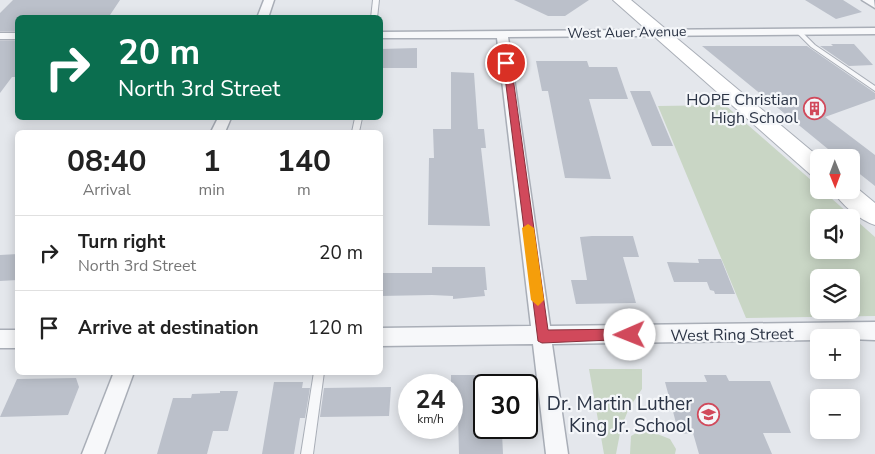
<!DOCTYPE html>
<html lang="en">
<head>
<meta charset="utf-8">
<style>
	:root { --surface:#fff; --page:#f2f2f2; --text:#222; --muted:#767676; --line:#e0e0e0 }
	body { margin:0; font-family:"Nunito Sans",sans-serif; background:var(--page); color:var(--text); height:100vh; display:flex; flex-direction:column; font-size:19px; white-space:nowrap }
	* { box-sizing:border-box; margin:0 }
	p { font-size:16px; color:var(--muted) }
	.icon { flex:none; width:28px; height:28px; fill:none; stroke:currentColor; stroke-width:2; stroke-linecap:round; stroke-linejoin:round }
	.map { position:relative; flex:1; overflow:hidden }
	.drawer { position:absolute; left:15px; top:130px; width:368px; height:245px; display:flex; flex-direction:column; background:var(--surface); border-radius:8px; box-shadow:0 2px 12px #0003 }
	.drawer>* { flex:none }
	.top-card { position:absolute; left:15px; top:15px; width:368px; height:105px; border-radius:8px; box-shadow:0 2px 12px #0003; background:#0b6e4f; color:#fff; overflow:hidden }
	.needle { width:32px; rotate:179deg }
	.tools { position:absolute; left:810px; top:149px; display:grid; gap:10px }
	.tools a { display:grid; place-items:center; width:50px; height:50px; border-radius:8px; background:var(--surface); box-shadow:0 2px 12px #0003; font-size:25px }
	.speed { position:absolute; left:398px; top:374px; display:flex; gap:10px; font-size:25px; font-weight:700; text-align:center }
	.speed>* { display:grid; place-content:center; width:65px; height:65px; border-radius:50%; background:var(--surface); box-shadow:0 2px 12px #0003; line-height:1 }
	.speed small { font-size:12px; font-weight:400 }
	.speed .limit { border:2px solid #111; border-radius:8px; background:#fff; color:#111 }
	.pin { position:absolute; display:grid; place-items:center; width:42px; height:42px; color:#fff; margin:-21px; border:2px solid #fff; border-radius:50%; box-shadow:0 1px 5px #0007 }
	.me { position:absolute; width:55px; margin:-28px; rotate:269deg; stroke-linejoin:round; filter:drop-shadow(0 0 4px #0008) }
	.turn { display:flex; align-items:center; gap:18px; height:105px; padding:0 20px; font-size:22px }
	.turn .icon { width:65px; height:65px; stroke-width:2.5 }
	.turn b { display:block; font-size:35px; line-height:42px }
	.eta { display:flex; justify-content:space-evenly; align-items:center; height:85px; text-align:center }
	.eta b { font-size:30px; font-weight:700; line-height:35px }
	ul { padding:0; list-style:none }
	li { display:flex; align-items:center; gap:15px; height:75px; padding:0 20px; border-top:1px solid var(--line) }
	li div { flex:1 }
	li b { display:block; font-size:19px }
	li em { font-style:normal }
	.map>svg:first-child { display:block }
	.green { fill:#c9d6c5; fill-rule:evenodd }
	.building { fill:#bbc0ca }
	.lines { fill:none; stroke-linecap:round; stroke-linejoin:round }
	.lane-casing { stroke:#a9aeb7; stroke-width:2 }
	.street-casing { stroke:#a9aeb7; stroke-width:3 }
	.secondary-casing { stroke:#a9aeb7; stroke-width:2 }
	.lane { fill:#f7f8fa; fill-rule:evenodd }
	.street { fill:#f7f8fa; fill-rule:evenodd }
	.secondary { fill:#fff; fill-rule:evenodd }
	.route { fill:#d1495b; stroke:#882f3b }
	.slow { fill:#f59e0b }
	.labels { text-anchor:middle; stroke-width:4.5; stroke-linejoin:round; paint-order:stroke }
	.far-street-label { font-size:14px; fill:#2b3445; stroke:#f4f6f9 }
	.poi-label { font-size:16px; fill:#2b3445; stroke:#f4f6f9; text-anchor:end }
	.street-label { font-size:16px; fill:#2b3445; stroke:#f4f6f9 }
	.near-poi-label { font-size:19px; fill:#2b3445; stroke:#f4f6f9; text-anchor:end }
</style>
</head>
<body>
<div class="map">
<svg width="875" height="454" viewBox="0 0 875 454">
	<rect width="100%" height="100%" fill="#e4e7ec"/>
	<g class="green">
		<path d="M725 105 819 187V190H822L875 237V316L746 318 658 106ZM819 218H851V250H819ZM819 278H851V310H819Z"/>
		<polygon points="589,369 642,369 642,389 629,408 621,428 616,454 604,454"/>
		<polygon points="647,430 670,439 676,449 675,454 630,454 631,436 638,432"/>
	</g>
	<g class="building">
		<polygon points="13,0 120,0 108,18 18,18 18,31 0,31 0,13"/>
		<polygon points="514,0 589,0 565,16 548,16"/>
		<polygon points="805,0 843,0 862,12 836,19"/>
		<polygon points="0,41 18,41 18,77 12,77 0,93"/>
		<polygon points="831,44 854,44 873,65 849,66 820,46 833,46"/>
		<polygon points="702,46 807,46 875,93 875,99 825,117 875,155 875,186 851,167 851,158 839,158"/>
		<polygon points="417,48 417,68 380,68 380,49"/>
		<polygon points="536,61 587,61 589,67 617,67 628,99 589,99 611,179 565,178 548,91 542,91"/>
		<polygon points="451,72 474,73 478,129 484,129 486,148 481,148 490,226 428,225 429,158 434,158 433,129 451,129"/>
		<polygon points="630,91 650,91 673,146 652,146"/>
		<polygon points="592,236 633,236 639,257 623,257 636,303 576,304 571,280 587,280 580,237"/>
		<polygon points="18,254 18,280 0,281 0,255"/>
		<polygon points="698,259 721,259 735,294 715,294 714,291 710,290 707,282 674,282 667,262 699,263"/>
		<polygon points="432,267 485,267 487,290 484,290 485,296 453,299 453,296 432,295 380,296 380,273 432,273"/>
		<polygon points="451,375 478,375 478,378 484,378 484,433 502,433 503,454 459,454 458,416 451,416"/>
		<polygon points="704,375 726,375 729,381 770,381 791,433 763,433 772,454 699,454 693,433 679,434 665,382 707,382"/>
		<polygon points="76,378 79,387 68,415 0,417 17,379"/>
		<polygon points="274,382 303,382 302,388 310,388 305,418 300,418 294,454 262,454"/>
		<polygon points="391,387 389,416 320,417 324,388"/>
		<polygon points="220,391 238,391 228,431 213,431 207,454 157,454 173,398 191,398 192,394 220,393"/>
	</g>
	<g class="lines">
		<defs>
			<g id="lane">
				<polygon points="373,0 379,0 377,18 371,18"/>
				<polygon points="796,30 800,30 815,45 875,86 875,91 811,47 796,32"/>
				<polygon points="355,118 362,118 359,132 352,132"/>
				<polygon points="314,372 324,372 313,454 301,454"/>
			</g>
			<g id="street">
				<polygon points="264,0 274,0 268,18 257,18"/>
				<polygon points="862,0 874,0 875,8"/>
				<polygon points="875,28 875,34 508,37 550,326 875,322 875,340 819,338 819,340 552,344 568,454 546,454 533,344 380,346 380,328 531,326 497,38 380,38 380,32"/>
				<rect x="0" y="33" width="18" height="6"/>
				<polygon points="218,118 231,118 225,132 211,132"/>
				<rect x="0" y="330" width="18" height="18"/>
				<polygon points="114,372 134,372 104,454 82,454"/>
			</g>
			<g id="secondary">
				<polygon points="613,0 631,0 820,158 819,177 811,175"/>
				<path d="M852 184 875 203V225C860 220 840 204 833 190H851Z"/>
			</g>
		</defs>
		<use href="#lane" class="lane-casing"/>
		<use href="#street" class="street-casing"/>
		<use href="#secondary" class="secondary-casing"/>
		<use href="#lane" class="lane"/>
		<use href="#street" class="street"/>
		<use href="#secondary" class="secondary"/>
	</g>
	<polygon class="route" points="503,61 511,63 548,330 630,329 634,331 636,335 634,339 542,343 538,341"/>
	<polygon class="slow" points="528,224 534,228 544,300 538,306 531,300 522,228"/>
	<defs>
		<symbol id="building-ring" viewBox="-11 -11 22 22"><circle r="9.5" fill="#f4f6f9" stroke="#d1495b" stroke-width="1.5"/><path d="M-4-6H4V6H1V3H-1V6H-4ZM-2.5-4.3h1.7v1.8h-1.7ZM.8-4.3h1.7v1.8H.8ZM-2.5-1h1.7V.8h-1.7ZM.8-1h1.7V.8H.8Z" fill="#d1495b"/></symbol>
		<symbol id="school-ring" viewBox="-11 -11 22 22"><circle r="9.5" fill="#f4f6f9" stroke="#d1495b" stroke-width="1.5"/><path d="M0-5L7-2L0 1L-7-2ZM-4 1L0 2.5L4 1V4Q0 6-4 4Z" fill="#d1495b"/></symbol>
	</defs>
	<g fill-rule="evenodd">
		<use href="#building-ring" x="802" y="96" width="25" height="25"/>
		<use href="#school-ring" x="696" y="402" width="25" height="25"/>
	</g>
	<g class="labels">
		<g class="far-street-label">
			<text transform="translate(627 32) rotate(-1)" y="5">West Auer Avenue</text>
		</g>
		<g class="poi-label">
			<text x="798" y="105">HOPE Christian<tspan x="798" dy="18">High School</tspan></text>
		</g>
		<g class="street-label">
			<text transform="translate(732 334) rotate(-1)" y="6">West Ring Street</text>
		</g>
		<g class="near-poi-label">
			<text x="692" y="410">Dr. Martin Luther<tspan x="692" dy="22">King Jr. School</tspan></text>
		</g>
	</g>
</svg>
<div class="tools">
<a><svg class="needle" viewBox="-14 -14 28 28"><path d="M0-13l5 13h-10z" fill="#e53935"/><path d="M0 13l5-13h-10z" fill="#767676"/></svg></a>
<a><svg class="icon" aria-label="sound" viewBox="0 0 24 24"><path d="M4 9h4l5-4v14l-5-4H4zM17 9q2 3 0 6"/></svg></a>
<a><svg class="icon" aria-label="layers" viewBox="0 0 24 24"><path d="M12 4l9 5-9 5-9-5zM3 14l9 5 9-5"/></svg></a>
<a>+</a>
<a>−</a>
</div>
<div class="speed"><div>24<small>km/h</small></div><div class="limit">30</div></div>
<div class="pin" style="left:506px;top:63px;background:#d93025"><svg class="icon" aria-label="arrive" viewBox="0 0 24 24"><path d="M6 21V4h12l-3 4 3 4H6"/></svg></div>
<svg class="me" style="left:630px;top:335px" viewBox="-20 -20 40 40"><circle r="19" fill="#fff"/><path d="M0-13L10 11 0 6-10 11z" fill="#d1495b"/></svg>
<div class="top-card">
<div class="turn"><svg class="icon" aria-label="right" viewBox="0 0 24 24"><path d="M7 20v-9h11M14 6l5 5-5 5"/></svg><div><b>20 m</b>North 3rd Street</div></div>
</div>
<section class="drawer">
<div class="eta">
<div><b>08:40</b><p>Arrival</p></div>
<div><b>1</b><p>min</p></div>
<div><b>140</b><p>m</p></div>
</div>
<ul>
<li><svg class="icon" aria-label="right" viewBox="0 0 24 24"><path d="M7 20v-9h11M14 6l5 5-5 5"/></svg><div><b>Turn right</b><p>North 3rd Street</p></div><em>20 m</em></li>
<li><svg class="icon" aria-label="arrive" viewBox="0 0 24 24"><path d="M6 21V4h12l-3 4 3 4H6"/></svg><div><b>Arrive at destination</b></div><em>120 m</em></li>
</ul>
</section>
</div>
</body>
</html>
